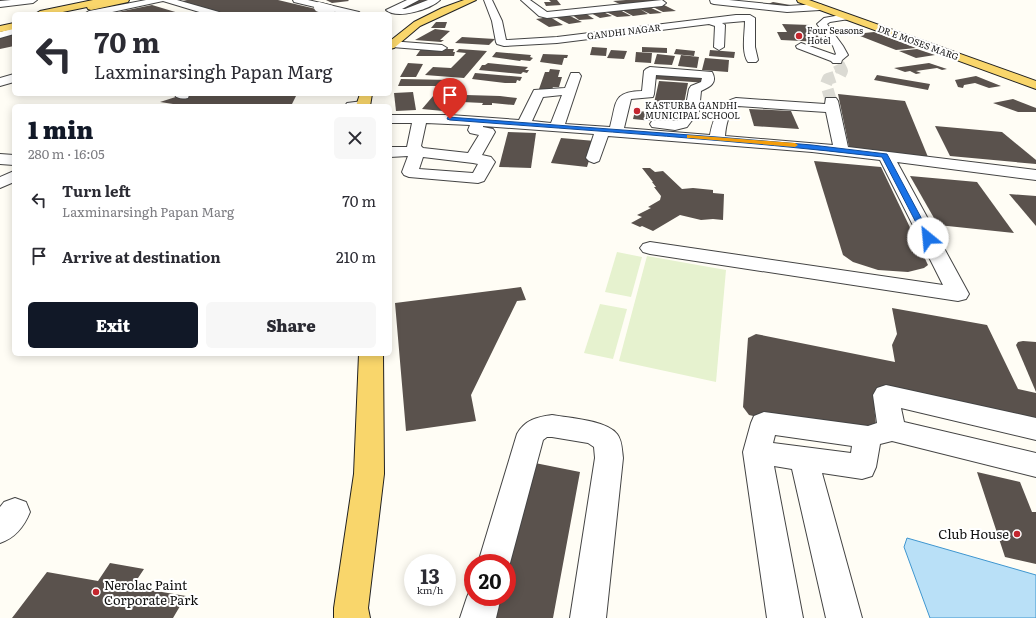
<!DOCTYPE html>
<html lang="en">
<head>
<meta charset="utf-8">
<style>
	:root { --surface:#fff; --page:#f7f7f7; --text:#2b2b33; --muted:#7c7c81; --accent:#111827 }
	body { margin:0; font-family:Literata,serif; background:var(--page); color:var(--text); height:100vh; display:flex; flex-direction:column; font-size:15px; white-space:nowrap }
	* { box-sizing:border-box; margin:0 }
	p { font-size:13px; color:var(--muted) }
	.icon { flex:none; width:22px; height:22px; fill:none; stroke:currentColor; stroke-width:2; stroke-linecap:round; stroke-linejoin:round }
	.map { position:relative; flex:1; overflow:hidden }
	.drawer { position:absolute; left:12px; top:104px; width:380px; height:252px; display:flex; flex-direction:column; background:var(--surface); border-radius:6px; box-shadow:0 2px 10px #0003 }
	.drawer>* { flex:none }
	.top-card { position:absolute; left:12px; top:12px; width:380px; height:84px; border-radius:6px; box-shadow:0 2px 10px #0003; background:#fff; color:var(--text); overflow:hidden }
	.speed { position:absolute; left:404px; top:554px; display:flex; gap:8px; font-size:20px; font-weight:700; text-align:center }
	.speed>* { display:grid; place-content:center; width:52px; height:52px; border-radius:50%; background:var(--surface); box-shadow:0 2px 10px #0003; line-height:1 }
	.speed small { font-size:10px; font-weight:400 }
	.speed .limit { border:6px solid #d22; background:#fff; color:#111 }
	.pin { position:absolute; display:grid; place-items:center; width:34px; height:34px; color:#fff; margin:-41px -17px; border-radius:50% 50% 50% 0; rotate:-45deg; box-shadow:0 0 4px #0007 }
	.pin .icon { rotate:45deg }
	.me { position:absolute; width:44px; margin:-22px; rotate:332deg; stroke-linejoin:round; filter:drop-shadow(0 0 3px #0008) }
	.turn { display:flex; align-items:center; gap:14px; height:84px; padding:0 16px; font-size:18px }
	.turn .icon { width:52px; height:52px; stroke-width:2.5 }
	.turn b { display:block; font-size:28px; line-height:34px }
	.round { display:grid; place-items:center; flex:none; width:42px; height:42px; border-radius:6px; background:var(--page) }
	.summary { display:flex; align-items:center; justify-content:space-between; height:68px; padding:0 16px }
	h1 { font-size:24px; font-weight:800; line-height:30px; color:var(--accent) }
	.cta { display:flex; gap:8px; margin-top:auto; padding:8px 16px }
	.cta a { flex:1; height:46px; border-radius:6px; background:var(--accent); color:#fff; font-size:16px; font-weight:800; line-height:46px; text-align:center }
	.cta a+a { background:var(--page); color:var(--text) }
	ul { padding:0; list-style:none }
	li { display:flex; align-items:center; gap:12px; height:56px; padding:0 16px }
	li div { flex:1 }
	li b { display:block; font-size:15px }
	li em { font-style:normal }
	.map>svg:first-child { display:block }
	.pitch { fill:#e6f2cf }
	.water { fill:#b9e0f7; stroke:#3f96cf }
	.building { fill:#5a524d }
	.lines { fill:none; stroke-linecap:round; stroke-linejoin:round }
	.minor-tunnel { stroke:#dbdad3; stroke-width:12; stroke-dasharray:12 6; stroke-linecap:butt }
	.minor-casing { stroke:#444; stroke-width:2 }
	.major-casing { stroke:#222; stroke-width:2 }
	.minor { fill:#fff; fill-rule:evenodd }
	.major { fill:#f9d66b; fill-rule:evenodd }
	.minor-bridge-casing { stroke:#444; stroke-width:11; stroke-linecap:butt }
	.minor-bridge { stroke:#fff; stroke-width:10 }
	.route { fill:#1a73e8; stroke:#114b97 }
	.slow { fill:#f59e0b }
	.poi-dot { fill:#c4262e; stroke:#fff; stroke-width:1.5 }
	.labels { text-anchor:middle; stroke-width:4; stroke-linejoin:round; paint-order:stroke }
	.far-poi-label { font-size:9px; fill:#111; stroke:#fff; text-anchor:start }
	.far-street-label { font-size:9px; fill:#111; stroke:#fff }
	.near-poi-label { font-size:13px; fill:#111; stroke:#fff; text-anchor:end }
</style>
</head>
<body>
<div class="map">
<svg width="1036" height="618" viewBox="0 0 1036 618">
	<rect width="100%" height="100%" fill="#fffdf5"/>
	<g class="pitch">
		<polygon points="617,252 642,257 631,297 605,292"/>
		<polygon points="647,256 726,270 716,382 619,361"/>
		<polygon points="600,304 627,309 613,359 584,353"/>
	</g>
	<polygon class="water" points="907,538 1036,575 1036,618 930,618 904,547"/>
	<g class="building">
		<polygon points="187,0 278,0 333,13 219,14 177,2"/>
		<polygon points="326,0 348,0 349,1 332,3"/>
		<polygon points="418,0 431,0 402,11 394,9"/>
		<polygon points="549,0 557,0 561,5 546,6 544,2 551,2"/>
		<polygon points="626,0 660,0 660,1 622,5 613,1"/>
		<polygon points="773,2 796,6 793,8 768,4"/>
		<polygon points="152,5 182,14 113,14 113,13"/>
		<polygon points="664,5 676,11 663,12 651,6"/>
		<polygon points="647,6 662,13 650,14 640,9 648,14 633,16 620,9"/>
		<polygon points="618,9 631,16 617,17 604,11"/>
		<polygon points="601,11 612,16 600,18 589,12"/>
		<polygon points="585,13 594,19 579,20 571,14"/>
		<polygon points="568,15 582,22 569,24 555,17"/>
		<polygon points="550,17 563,25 549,27 536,19"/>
		<polygon points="436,22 447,22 445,28 431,28"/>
		<polygon points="782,24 810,25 822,42 781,40 777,32 787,32"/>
		<polygon points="435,29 450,31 440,40 444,40 441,42 415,40"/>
		<polygon points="874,32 916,48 896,50 855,34"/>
		<polygon points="14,34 14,46 0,49 0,37"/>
		<polygon points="462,37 495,39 489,45 455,43"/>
		<polygon points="592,47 607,48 606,56 590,55"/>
		<polygon points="642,47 667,48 667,53 642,52"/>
		<polygon points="421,49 454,49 453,52 455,52 454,56 416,56"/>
		<polygon points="459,49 487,51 464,78 425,75 433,67 451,68 466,53 456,52"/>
		<polygon points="676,49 695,51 694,56 674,54"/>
		<polygon points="917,49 935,55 916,58 899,51"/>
		<polygon points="611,50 627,51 624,59 607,58"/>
		<polygon points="710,50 735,52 734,58 709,56"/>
		<polygon points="496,52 531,55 530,57 533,58 530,61 521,60 520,61 492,57"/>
		<polygon points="636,52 652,53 651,63 635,62"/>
		<polygon points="543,54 568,55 567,58 564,58 562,65 540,62"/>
		<polygon points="657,54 675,56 672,65 654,64"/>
		<polygon points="681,55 699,57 697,68 678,66"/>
		<polygon points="705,58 729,60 728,72 702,70"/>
		<polygon points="408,63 423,64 416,77 400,77"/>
		<polygon points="488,63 528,67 525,70 529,70 527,73 523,72 521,74 479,70 482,65 485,65"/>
		<polygon points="929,63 947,69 942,70 937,68 916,71 921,73 916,74 910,71 905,72 894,68"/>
		<polygon points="550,69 560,70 558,77 562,77 559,87 553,87 552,89 539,89 545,72 549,72"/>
		<polygon points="475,73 522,77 520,81 517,80 516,83 505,83 472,79"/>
		<polygon points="654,73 705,76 706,83 653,79"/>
		<polygon points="877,75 930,84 928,90 874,80"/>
		<polygon points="976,76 1001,86 989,88 975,83 964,85 963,88 958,87 955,80"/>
		<polygon points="401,79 451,80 449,86 398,86"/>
		<polygon points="659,81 688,83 680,124 633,119 635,111 652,112"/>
		<polygon points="439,89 456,92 443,111 422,109"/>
		<polygon points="413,92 416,110 396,111 394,93"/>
		<polygon points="185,94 297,94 291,106 186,106 160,102"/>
		<polygon points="838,94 905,101 928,157 849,147"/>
		<polygon points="466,95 500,96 517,98 514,105 492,103 492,105 482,105 483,103 462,102"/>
		<polygon points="1013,99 1036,108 1036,112 1018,112 993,103"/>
		<polygon points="749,109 791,111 799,129 754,126"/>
		<polygon points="935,126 1002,132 1036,160 1036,164 950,156"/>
		<polygon points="508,132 536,133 531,168 499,167"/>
		<polygon points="561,138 595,141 587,167 551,163"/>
		<polygon points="814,161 881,167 928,265 924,268 908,272 878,270 853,262 843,255"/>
		<polygon points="642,168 650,168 655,172 663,171 682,189 693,188 713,190 713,193 724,194 723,220 713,219 701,220 680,215 653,231 642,226 640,227 631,223 642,217 637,215 651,208 648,207 660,200 661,196 654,187 656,187 652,182 653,182"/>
		<polygon points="910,176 977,182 1014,233 938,225"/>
		<polygon points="1009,194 1036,196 1036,226"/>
		<polygon points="521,287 526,300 517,301 471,395 476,421 406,431 395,303"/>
		<polygon points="892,308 987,325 1018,389 1036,393 1036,430 873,393 877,436 866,442 749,415 743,407 748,338 756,334 895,362 892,345 897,334"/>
		<polygon points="1023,341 1036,342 1036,392 1016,345 1018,342"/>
		<polygon points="530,462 580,472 553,618 489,618 494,597 507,597 507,563 503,563"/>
		<polygon points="977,472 1020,482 1032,512 1036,512 1036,564 1005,557"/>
		<polygon points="110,563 144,569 132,587 186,596 173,618 12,618 47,572 98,581"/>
	</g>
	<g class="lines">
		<polyline class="minor-tunnel" points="831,101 826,84 828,79 840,75 842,71 837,61"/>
		<defs>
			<g id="minor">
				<polygon points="11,0 37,0 33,3 0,7 0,1"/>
				<polygon points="146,0 177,0 219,12 221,14 206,14 163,1 103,14 84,14 89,11"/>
				<polygon points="293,0 308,0 359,12 361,14 344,14 294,2"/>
				<path d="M407 0H419L402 9H405L428 0H440C431 9 397 20 386 10Z"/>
				<path d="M484 0H492L502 21 506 40 557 37 736 15H750L755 18V47L758 60 756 62H748C741 52 745 33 745 21L722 23 725 25 724 47 719 50 714 47 715 26 709 24 557 43 504 46 497 44 496 42 492 21Z"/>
				<polygon points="521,0 530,0 547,12 662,0 666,3 662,6 547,18 539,16"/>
				<polygon points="710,0 729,0 787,6 820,4 825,7 820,10 787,12 714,4 711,3"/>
				<polygon points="846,14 849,15 851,17 849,19 830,22 827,24 843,46 848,55 842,60 841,63 833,63 831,61 797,48 796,46 801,43 835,55 836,54 833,46 817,24 824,18"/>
				<polygon points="14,28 14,34 0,38 0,32"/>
				<polygon points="390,41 442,45 447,48 442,51 392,47 390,47"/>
				<path d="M650 67 712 72C718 83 710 87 701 91L699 111 687 127 675 130 652 127 650 124 652 121 657 120 677 121 685 111 689 89 691 86 701 82 702 78 656 75 654 94 653 97 631 99 624 128 710 135C713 119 719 102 736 98L825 104 826 98H836L838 101 848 147 1036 170V180L897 162 969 294 966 299 958 301 650 254 643 252 640 248 643 244 650 242 943 285 880 160 812 152 608 136 599 161 594 163 589 161 586 158 594 134 483 126V127L493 129 495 132 482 155 491 157 495 162 484 181 478 183 409 177 404 175 402 172 408 156 390 157V147H407L412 123H390V115H450L519 120 534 90 565 88 571 73H579L581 76 565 124 610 127C617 102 612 92 642 91L644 71 646 69ZM562 95 551 123 532 121 543 97ZM738 106 826 112 833 145 725 136C726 125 728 113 738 106ZM426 123 470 125 468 130 470 133 479 135 468 153 423 148 421 146ZM423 157 473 163 478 164 473 173 419 169Z"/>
				<polygon points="14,74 14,82 0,86 0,78"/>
				<path d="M174 94H189V95L188 98C182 99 177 99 174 94Z"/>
				<polygon points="363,101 368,102 369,106 345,106 347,103"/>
				<polygon points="0,154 14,155 14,165 0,164"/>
				<polygon points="14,171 14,182 0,188 0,177"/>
				<path d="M886 385 1036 418V440L901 408 904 422 1036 453V477L892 441 880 444 876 467 872 476 862 479 822 473 862 618H826L792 469 774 466 803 618H767L743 452 751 423 754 416 764 412 868 426 877 423 873 395 877 388ZM775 435 852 446 851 453 773 443Z"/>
				<path d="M552 415C569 418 606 420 617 434 622 440 622 450 623 458L606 618H570L595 458 594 447 588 443 552 437H547L543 440 510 563 507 571V563H478L517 434C525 420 537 417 552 415Z"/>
				<path d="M15 498 26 502 30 512C24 527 15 538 0 543V507L4 502Z"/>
				<polygon points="473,584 473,597 501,597 496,618 460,618 467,597"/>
			</g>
			<g id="major">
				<polygon points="93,0 129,0 128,2 91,10 88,9 87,7 53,14 35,14 40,11"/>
				<polygon points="464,0 476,0 420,26 394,48 390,49 390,41 414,22 442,8"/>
				<polygon points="797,0 809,0 1036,81 1036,89 798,2"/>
				<polygon points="14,23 14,29 0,32 0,26"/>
				<polygon points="360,94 372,94 370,106 356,106"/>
				<polygon points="359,354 383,354 384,474 368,608 370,618 334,618 334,608 354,474"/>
			</g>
		</defs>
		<use href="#minor" class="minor-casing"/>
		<use href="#major" class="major-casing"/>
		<use href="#minor" class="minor"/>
		<use href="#major" class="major"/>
		<defs>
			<polyline id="minor-bridge" points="319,7 330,10"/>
		</defs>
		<use href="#minor-bridge" class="minor-bridge-casing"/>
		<use href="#minor-bridge" class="minor-bridge"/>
	</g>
	<path class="route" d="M448 117 717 137 812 145 887 154 932 238 928 240 924 238 882 157C739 140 594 131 450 120L447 119Z"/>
	<polygon class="slow" points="687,135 795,143 798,145 795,147 690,138 687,138"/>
	<g class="poi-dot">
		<circle cx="799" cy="36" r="4"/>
		<circle cx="637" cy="111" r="4"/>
		<circle cx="1017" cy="534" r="4"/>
		<circle cx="96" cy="592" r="4"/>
	</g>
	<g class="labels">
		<g class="far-poi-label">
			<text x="807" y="34">Four Seasons<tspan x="807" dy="10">Hotel</tspan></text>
			<text x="645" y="109">KASTURBA GANDHI<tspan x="645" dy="10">MUNICIPAL SCHOOL</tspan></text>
		</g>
		<g class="far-street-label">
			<text transform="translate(624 32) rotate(-7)" y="3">GANDHI NAGAR</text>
			<text transform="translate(918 43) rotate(20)" y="3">DR E MOSES MARG</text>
		</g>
		<g class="near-poi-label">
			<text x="1009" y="539">Club House</text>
			<text x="104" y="590" text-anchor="start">Nerolac Paint<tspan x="104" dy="15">Corporate Park</tspan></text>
		</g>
	</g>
</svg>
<div class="speed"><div>13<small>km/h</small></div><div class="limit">20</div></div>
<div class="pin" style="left:450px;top:119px;background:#d93025"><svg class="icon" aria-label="arrive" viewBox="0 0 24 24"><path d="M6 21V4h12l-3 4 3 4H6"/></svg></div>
<svg class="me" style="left:928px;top:238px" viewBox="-20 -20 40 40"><circle r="19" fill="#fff"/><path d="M0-13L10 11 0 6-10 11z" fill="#1a73e8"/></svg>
<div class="top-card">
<div class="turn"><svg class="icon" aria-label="left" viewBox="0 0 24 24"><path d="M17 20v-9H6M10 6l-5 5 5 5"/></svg><div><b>70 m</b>Laxminarsingh Papan Marg</div></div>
</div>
<section class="drawer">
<div class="summary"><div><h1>1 min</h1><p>280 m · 16:05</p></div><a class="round"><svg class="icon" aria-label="close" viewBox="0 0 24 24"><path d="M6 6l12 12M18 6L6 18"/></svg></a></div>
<ul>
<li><svg class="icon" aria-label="left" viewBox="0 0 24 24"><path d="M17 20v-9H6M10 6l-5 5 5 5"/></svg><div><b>Turn left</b><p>Laxminarsingh Papan Marg</p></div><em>70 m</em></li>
<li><svg class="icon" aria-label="arrive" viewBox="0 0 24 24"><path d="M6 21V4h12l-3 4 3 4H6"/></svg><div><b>Arrive at destination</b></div><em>210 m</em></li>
</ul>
<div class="cta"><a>Exit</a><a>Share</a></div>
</section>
</div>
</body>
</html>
